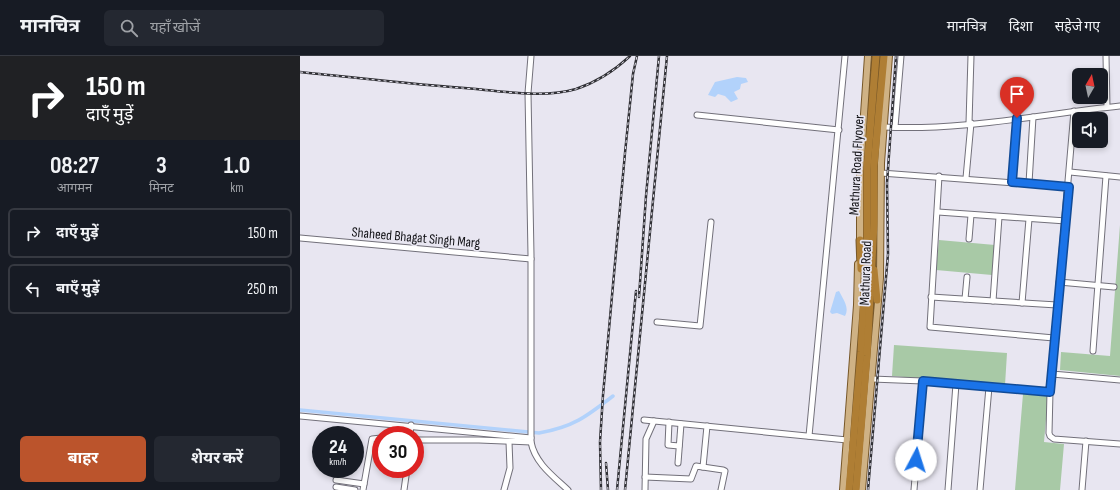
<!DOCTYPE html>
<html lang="hi">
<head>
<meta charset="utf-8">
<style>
	:root { --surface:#171b24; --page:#242831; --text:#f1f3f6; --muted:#9ea1a6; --line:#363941; --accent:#bb542c }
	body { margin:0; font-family:"Sofia Sans Condensed","Noto Sans Devanagari",sans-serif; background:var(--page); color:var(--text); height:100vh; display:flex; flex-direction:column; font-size:15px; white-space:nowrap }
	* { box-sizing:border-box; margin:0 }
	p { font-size:13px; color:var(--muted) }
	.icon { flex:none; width:22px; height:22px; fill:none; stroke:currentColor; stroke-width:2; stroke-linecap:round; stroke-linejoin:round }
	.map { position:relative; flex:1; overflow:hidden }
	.side { display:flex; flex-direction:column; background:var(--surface); width:300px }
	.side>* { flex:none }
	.guide { background:#202124; color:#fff; overflow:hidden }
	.needle { width:26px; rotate:9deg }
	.tools { position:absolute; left:772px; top:12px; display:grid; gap:8px }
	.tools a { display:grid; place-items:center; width:36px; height:36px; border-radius:6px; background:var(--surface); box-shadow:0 2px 6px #0003; font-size:20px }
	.speed { position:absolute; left:12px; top:370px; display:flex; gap:8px; font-size:20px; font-weight:700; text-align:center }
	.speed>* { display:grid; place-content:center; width:52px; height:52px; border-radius:50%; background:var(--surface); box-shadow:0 2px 6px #0003; line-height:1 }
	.speed small { font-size:10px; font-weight:400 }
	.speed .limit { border:6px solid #d22; background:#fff; color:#111 }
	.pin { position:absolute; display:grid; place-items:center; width:34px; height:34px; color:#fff; margin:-41px -17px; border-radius:50% 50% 50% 0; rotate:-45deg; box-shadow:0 0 4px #0007 }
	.pin .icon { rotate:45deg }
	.me { position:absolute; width:44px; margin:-22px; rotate:5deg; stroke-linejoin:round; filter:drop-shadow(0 0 3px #0008) }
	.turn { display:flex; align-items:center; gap:14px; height:84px; padding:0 20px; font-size:18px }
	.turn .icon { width:52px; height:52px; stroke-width:2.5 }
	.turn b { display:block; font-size:28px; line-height:34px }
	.eta { display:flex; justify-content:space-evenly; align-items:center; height:68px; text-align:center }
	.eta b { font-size:24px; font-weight:700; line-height:28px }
	.cta { display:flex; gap:8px; margin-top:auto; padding:8px 20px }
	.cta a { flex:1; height:46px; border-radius:6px; background:var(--accent); color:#fff; font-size:16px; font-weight:700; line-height:46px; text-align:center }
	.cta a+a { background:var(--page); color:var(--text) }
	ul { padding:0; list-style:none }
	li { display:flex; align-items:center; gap:12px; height:50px; margin:0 8px 6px; padding:0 12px; border:2px solid var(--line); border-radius:6px }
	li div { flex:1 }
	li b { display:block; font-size:15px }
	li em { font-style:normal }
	header { display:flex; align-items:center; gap:24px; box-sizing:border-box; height:56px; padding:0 20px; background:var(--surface); border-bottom:1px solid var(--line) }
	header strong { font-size:19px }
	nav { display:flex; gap:22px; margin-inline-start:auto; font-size:14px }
	.search { width:280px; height:36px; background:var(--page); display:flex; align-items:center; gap:10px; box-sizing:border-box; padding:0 14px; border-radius:6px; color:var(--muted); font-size:15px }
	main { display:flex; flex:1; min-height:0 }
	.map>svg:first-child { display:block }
	.green { fill:#a8c9a6 }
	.water { fill:#b2d2fb }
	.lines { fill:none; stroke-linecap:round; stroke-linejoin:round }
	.canal { stroke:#b2d2fb; stroke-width:3.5 }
	.minor-casing { stroke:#72707a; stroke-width:7 }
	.major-casing { stroke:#775728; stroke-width:8 }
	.highway-casing { stroke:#775728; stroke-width:9 }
	.minor { stroke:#fff; stroke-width:5 }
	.major { stroke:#cfb285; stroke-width:6 }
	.highway { stroke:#af7e34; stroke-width:7 }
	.rail-casing { stroke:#303035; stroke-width:2.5 }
	.rail { stroke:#e8e6f1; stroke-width:1; stroke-dasharray:3; stroke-linecap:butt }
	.route-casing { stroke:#114b97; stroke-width:10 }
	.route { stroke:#1a73e8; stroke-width:7 }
	.labels { text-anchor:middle; stroke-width:3.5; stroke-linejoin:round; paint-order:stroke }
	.street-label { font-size:14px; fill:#0f0f13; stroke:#e8e6f1 }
</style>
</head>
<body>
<header>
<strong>मानचित्र</strong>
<div class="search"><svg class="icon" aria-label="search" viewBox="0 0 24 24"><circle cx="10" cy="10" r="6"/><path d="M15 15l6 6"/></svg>यहाँ खोजें</div>
<nav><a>मानचित्र</a><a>दिशा</a><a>सहेजे गए</a></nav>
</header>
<main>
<section class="side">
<div class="guide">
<div class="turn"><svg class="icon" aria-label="right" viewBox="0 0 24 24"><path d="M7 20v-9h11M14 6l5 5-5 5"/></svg><div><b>150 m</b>दाएँ मुड़ें</div></div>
</div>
<div class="eta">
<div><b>08:27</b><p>आगमन</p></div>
<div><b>3</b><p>मिनट</p></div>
<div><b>1.0</b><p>km</p></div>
</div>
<ul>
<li><svg class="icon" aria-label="right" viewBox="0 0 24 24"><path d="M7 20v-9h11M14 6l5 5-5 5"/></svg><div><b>दाएँ मुड़ें</b></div><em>150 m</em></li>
<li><svg class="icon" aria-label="left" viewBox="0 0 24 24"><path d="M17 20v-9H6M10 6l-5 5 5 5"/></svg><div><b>बाएँ मुड़ें</b></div><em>250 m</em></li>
</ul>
<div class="cta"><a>बाहर</a><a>शेयर करें</a></div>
</section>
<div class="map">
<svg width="820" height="434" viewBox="0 0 820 434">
	<rect width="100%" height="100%" fill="#e8e6f1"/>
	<g class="green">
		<polygon points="820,169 820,320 760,314 761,296 810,300"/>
		<polygon points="639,184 695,189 692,219 636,214"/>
		<polygon points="594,289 707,297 705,329 592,320"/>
		<polygon points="723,338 748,340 744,386 764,388 760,434 715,434"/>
	</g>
	<g class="water">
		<polygon points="437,21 446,22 448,26 441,28 440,33 434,36 438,43 431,46 425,40 418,38 415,41 408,39 415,26"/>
		<path d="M539 235C543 243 550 252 545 260L537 257 532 258 530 256 536 236Z"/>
	</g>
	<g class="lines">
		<path class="canal" d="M0 354 239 377C273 371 286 361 313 340"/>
		<defs>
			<g id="minor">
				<path d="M231 0 228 37 231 199V386C235 407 253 420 268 434"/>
				<polyline points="806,0 807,51"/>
				<polyline points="774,55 750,336 749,377 750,380 754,383 820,388"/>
				<polyline points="397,59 539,74"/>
				<polyline points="669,67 671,0"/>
				<path d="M584 71C662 75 742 58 820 50"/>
				<polyline points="595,71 601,0"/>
				<polyline points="770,116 820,121"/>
				<polyline points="581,117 769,131"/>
				<polyline points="639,120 630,271 754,282"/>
				<polyline points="666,122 671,67"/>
				<polyline points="712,126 717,62"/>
				<polyline points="729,127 733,61"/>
				<polyline points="638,156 766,165"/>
				<polyline points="0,182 231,203"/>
				<polyline points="669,183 671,159"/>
				<polyline points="759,226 814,231"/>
				<polyline points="631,241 757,249"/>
				<polyline points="665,243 667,221"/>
				<polyline points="693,245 699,161"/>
				<polyline points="722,247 729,163"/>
				<polyline points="357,266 400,270 411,166"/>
				<polyline points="793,295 806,120"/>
				<polyline points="752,318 820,324"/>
				<polyline points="572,323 623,325 750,336"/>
				<polyline points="0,360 231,382"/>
				<polyline points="344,364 547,384"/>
				<polyline points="369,366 368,389 379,390"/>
				<polyline points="110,379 111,369"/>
				<polyline points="509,380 545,0"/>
				<polyline points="115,384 179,384 231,386"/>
				<polyline points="378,407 381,368"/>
				<polyline points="403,411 407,370"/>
				<polyline points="345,421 391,423 396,410 423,414 425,415 421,434"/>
				<polyline points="36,424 64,428"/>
				<polyline points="36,431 55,434"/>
				<polyline points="63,434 72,383 81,382"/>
				<polyline points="104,434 107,413"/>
				<polyline points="204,434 210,412 209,386"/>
				<polyline points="345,434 346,383 354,365"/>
				<polyline points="614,434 623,325"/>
				<polyline points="648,434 656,328"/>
				<polyline points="680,434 689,331"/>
				<polyline points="782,434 786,385"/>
			</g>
			<g id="major">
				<polyline points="560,187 560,116 568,0"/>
				<polyline points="543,434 557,249 558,208"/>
				<polyline points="562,434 580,222 581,107 589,0"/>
			</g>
			<g id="highway">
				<polyline points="560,184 561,213"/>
				<polyline points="574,214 577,244"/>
				<polyline points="549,434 561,296 567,184 567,113 576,0"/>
				<polyline points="556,434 567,300 574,167 574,110 584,0"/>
			</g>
		</defs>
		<use href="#minor" class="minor-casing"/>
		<use href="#major" class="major-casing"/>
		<use href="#highway" class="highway-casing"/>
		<use href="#minor" class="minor"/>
		<use href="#major" class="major"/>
		<use href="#highway" class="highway"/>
		<defs>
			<g id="rail">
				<path d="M0 16C59 22 117 29 176 33 207 36 246 42 276 33 297 26 314 15 330 0"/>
				<polyline points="339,241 346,140 359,0"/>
				<polyline points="306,407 308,434"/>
				<polyline points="301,434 300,386 303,339 325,97 333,18 337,0"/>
				<polyline points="317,434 336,235"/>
				<polyline points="325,434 367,0"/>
				<polyline points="568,434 588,198 587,127 596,0"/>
			</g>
		</defs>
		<use href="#rail" class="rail-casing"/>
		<use href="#rail" class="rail"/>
	</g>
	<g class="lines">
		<defs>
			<polyline id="route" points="616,404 623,325 750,336 769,131 712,126 717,62"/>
		</defs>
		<use href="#route" class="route-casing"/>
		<use href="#route" class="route"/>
	</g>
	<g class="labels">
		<g class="street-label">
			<text transform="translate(556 109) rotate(-87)" y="5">Mathura Road Flyover</text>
			<text transform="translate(116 181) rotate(5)" y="5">Shaheed Bhagat Singh Marg</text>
			<text transform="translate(565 217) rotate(-88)" y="5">Mathura Road</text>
		</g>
	</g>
</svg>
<div class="tools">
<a><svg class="needle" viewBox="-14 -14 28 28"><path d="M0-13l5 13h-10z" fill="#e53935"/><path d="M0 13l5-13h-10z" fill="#9ea1a6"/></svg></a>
<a><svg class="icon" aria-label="sound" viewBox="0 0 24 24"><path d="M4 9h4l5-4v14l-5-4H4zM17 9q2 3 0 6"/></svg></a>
</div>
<div class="speed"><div>24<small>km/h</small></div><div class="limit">30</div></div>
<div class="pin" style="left:717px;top:62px;background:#d93025"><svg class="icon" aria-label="arrive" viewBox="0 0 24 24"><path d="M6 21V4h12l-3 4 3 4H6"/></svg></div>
<svg class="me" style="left:616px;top:404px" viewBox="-20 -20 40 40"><circle r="19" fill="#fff"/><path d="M0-13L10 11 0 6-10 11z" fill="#1a73e8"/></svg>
</div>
</main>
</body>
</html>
